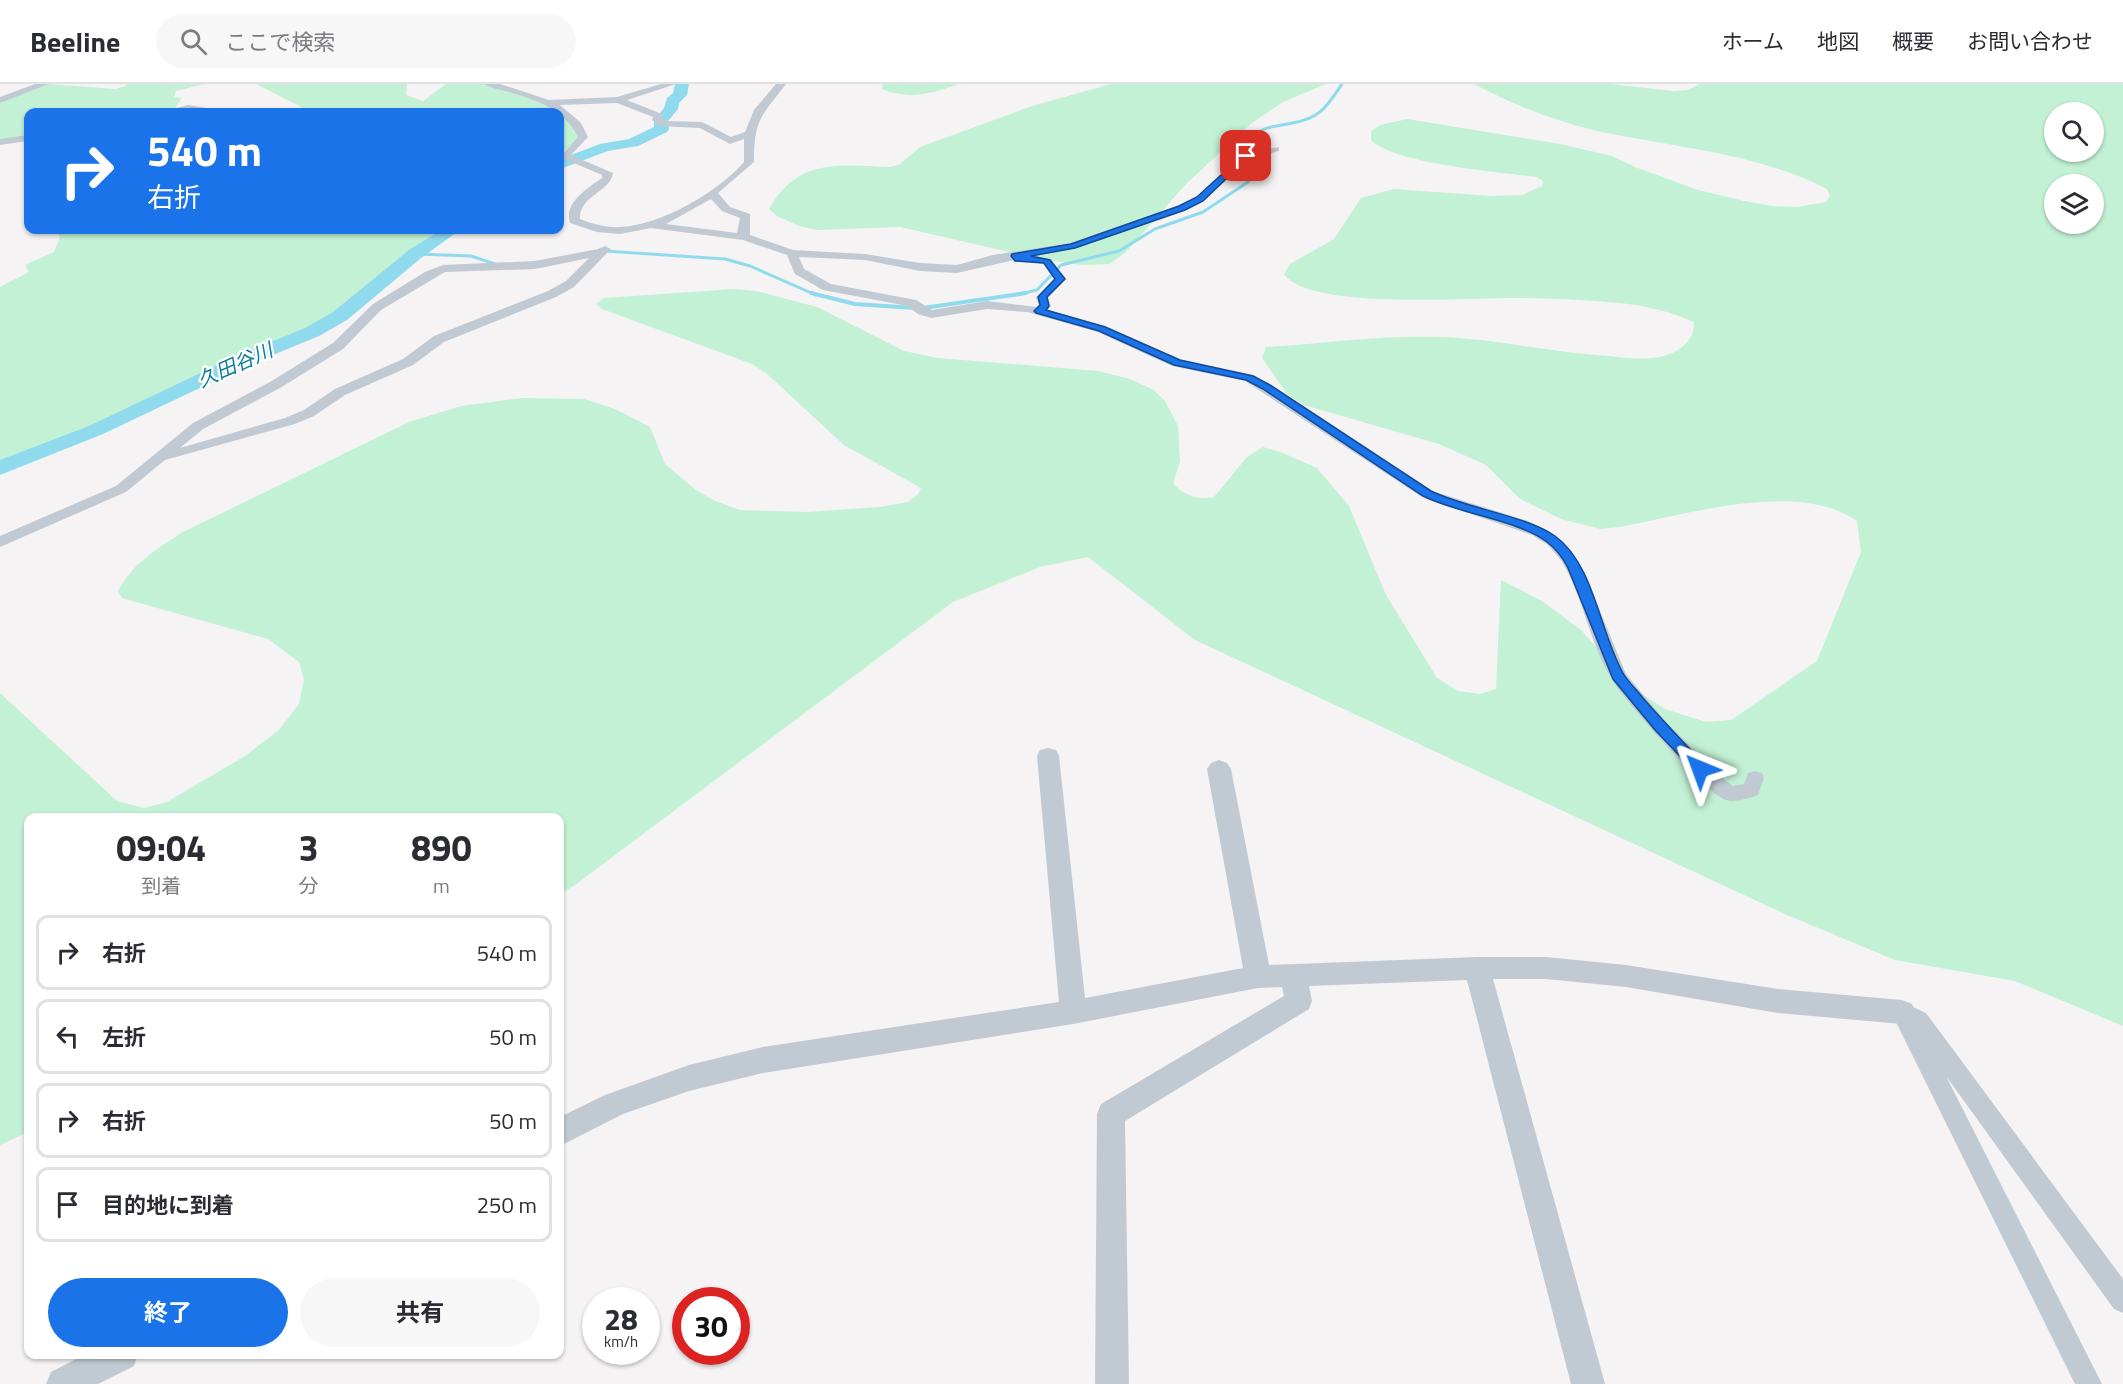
<!DOCTYPE html>
<html lang="ja">
<head>
<meta charset="utf-8">
<style>
	:root { --surface:#fff; --page:#f7f7f7; --text:#2b2b33; --muted:#7c7c81; --line:#e1e1e2; --accent:#1a73e8 }
	body { margin:0; font-family:"Titillium Web","Noto Sans JP",sans-serif; background:var(--page); color:var(--text); height:100vh; display:flex; flex-direction:column; font-size:22px; white-space:nowrap }
	* { box-sizing:border-box; margin:0 }
	p { font-size:20px; color:var(--muted) }
	.icon { flex:none; width:33px; height:33px; fill:none; stroke:currentColor; stroke-width:2; stroke-linecap:round; stroke-linejoin:round }
	.map { position:relative; flex:1; overflow:hidden }
	.drawer { position:absolute; left:24px; top:729px; width:540px; height:546px; display:flex; flex-direction:column; background:var(--surface); border-radius:12px; box-shadow:0 2px 4px #0004 }
	.drawer>* { flex:none }
	.guide { position:absolute; left:24px; top:24px; width:540px; height:126px; border-radius:12px; box-shadow:0 2px 4px #0004; background:#1a73e8; color:#fff; overflow:hidden }
	.controls { position:absolute; left:2044px; top:18px; display:grid; gap:12px }
	.controls a { display:grid; place-items:center; width:60px; height:60px; border-radius:50%; background:var(--surface); box-shadow:0 2px 4px #0004; font-size:30px }
	.speed { position:absolute; left:582px; top:1203px; display:flex; gap:12px; font-size:30px; font-weight:700; text-align:center }
	.speed>* { display:grid; place-content:center; width:78px; height:78px; border-radius:50%; background:var(--surface); box-shadow:0 2px 4px #0004; line-height:1 }
	.speed small { font-size:15px; font-weight:400 }
	.speed .limit { border:9px solid #d22; background:#fff; color:#111 }
	.pin { position:absolute; display:grid; place-items:center; width:51px; height:51px; color:#fff; margin:-26px; border-radius:12px; box-shadow:0 3px 9px #0006 }
	.me { position:absolute; width:66px; margin:-33px; rotate:316deg; stroke-linejoin:round; filter:drop-shadow(0 0 4px #0008) }
	.turn { display:flex; align-items:center; gap:21px; height:126px; padding:0 24px; font-size:27px }
	.turn .icon { width:78px; height:78px; stroke-width:2.5 }
	.turn b { display:block; font-size:42px; line-height:51px }
	.eta { display:flex; justify-content:space-evenly; align-items:center; height:102px; text-align:center }
	.eta b { font-size:36px; font-weight:700; line-height:42px }
	.button { display:flex; gap:12px; margin-top:auto; padding:12px 24px }
	.button a { flex:1; height:69px; border-radius:36px; background:var(--accent); color:#fff; font-size:24px; font-weight:700; line-height:69px; text-align:center }
	.button a+a { background:var(--page); color:var(--text) }
	ul { padding:0; list-style:none }
	li { display:flex; align-items:center; gap:18px; height:75px; margin:0 12px 9px; padding:0 12px; border:3px solid var(--line); border-radius:12px }
	li div { flex:1 }
	li b { display:block; font-size:22px }
	li em { font-style:normal }
	header { display:flex; align-items:center; gap:36px; box-sizing:border-box; height:84px; padding:0 30px; background:var(--surface); border-bottom:2px solid var(--line) }
	header strong { font-size:28px }
	nav { display:flex; gap:33px; margin-inline-start:auto; font-size:21px }
	.search { width:420px; height:54px; background:var(--page); display:flex; align-items:center; gap:15px; box-sizing:border-box; padding:0 21px; border-radius:33px; color:var(--muted); font-size:22px }
	.map>svg:first-child { display:block }
	.green { fill:#c3f1d5; fill-rule:evenodd }
	.lines { fill:none; stroke-linecap:round; stroke-linejoin:round }
	.stream-far1 { stroke:#90daee; stroke-width:3 }
	.stream { stroke:#90daee; stroke-width:4 }
	.river { fill:#90daee; fill-rule:evenodd }
	.minor { fill:#c1cad2; fill-rule:evenodd }
	.tertiary { fill:#c1cad2; fill-rule:evenodd }
	.route { fill:#1a73e8; stroke:#114b97; stroke-width:1.5 }
	.labels { text-anchor:middle; stroke-width:4.5; stroke-linejoin:round; paint-order:stroke }
	.far-water-label { font-size:20px; font-style:italic; fill:#0c7c9b; stroke:#fff }
</style>
</head>
<body>
<header>
<strong>Beeline</strong>
<div class="search"><svg class="icon" aria-label="search" viewBox="0 0 24 24"><circle cx="10" cy="10" r="6"/><path d="M15 15l6 6"/></svg>ここで検索</div>
<nav><a>ホーム</a><a>地図</a><a>概要</a><a>お問い合わせ</a></nav>
</header>
<div class="map">
<svg width="2123" height="1300" viewBox="0 0 2123 1300">
	<rect width="100%" height="100%" fill="#f5f3f3"/>
	<g class="green">
		<polygon points="49,0 116,5 127,1 125,0 204,0 176,7 174,13 182,14 175,24 163,28 28,28 28,53 0,55 0,18"/>
		<polygon points="256,0 407,0 406,11 423,17 446,0 483,0 539,17 563,28 581,50 577,56 560,71 560,28 311,28"/>
		<path d="M883 0H958C932 10 908 16 882 5Z"/>
		<path d="M1111 0H1326L1283 18 1252 39 1185 101 1126 168 1110 180 1083 181 1040 175 900 143 816 146 799 142 777 132 769 125C798 74 838 81 889 83L899 81 920 63 1032 22Z"/>
		<path d="M1474 0H1610L1673 7 1688 6 1700 0H2123V942L2015 897 1895 876 1787 831 1195 556 1088 473 1040 483 953 518 575 801 560 810V734H28V1048L0 1061V609L117 717 144 724 167 718 245 672 279 646 299 620 304 596 299 578 268 555 122 514 118 507C133 479 156 466 181 449L409 338 461 322 522 314 584 315 615 325 650 343 665 380 696 406 715 417 740 426 807 428 880 423 908 418 918 410 921 404 844 361 766 289 752 280 602 225 596 220 604 214 734 205 756 207 817 223 904 267 938 274 1098 287 1130 295 1154 306 1165 317 1178 342 1180 377 1173 400C1186 412 1196 416 1214 413L1247 373 1263 363 1283 369 1317 384 1349 422 1386 511 1437 594 1458 607 1480 610 1496 605 1501 496 1542 517 1581 546 1631 603 1665 625 1706 638 1731 636 1817 577 1861 468 1857 437C1797 395 1687 431 1619 443L1601 445 1561 435 1520 415 1486 381 1439 360 1304 321 1288 311 1262 274 1266 263C1330 259 1395 249 1459 254 1509 258 1559 269 1609 272 1626 274 1643 276 1659 273 1678 270 1695 257 1694 238 1671 228 1644 221 1619 219 1586 216 1552 214 1519 214 1473 213 1309 227 1284 190L1290 180 1334 155 1361 114 1394 105 1491 112 1522 111 1542 102 1543 97 1537 93C1500 88 1394 80 1371 56V47L1380 41 1407 35 1560 60 1612 72 1635 83 1698 106 1744 117 1772 122 1797 123 1826 118 1830 112 1827 105C1758 70 1682 64 1607 49 1560 39 1515 22 1474 0ZM2055 28H2094V68H2055ZM2055 100H2094V140H2055Z"/>
		<polygon points="55,146 449,146 431,166 381,204 255,278 121,335 0,380 0,203 29,188 25,181 54,168 60,153"/>
	</g>
	<g class="lines">
		<g class="stream-far1">
			<polyline points="605,167 725,175 750,182 816,211"/>
			<polyline points="415,170 471,172 495,180"/>
			<path d="M1016 211 1037 206 1061 181 1119 167 1155 145 1203 128 1248 98 1265 83 1254 57 1260 47C1271 41 1281 42 1292 39 1321 34 1327 22 1342 0"/>
		</g>
		<g class="stream">
			<polyline points="811,209 855,220 915,224"/>
			<polyline points="923,224 1026,209"/>
		</g>
		<g class="river">
			<polygon points="675,0 689,0 687,11 679,19 678,25 668,37 669,45 667,48 638,62 608,67 560,85 560,75 600,60 629,55 654,43 654,37 664,24 667,14 673,9"/>
			<polygon points="441,146 460,146 421,174 347,236 319,252 246,282 103,350 0,391 0,376 89,342 232,274 305,244 333,228 409,166"/>
		</g>
		<g class="minor">
			<polygon points="35,0 49,0 0,19 0,13"/>
			<path d="M484 0H500L549 16 617 13 661 0H676L627 16 662 30 664 37 702 38 731 53 745 48 754 26 776 0H786C761 33 754 35 754 78L718 109 730 123 750 130V151L793 166 865 170 920 179 957 181 993 171 1070 159 1178 122 1196 113 1242 70 1279 63V67L1250 74 1204 117 1186 126 1076 164 1033 172 1051 175 1066 195 1048 214 1051 222 1048 226 1106 242 1181 276 1254 291 1432 407 1528 437 1555 452 1569 465 1582 484 1626 590 1666 638 1721 693 1733 702 1744 700 1748 689 1755 687 1762 689 1764 694 1758 711C1749 714 1735 719 1726 716 1706 710 1623 615 1611 594 1589 557 1583 512 1561 476L1548 461 1532 451 1422 413 1245 297 1172 282 1098 248 1027 228 987 225 931 234 918 230 908 222 823 206 795 190 787 171 743 156 651 144 620 150 597 148 570 139C563 119 588 104 602 94V91L560 73 578 53C565 26 539 17 512 9 503 6 492 5 484 0ZM617 19 653 33 652 36 659 42 700 44 730 60 744 55V78C718 108 661 141 621 143 606 144 593 140 580 135 579 111 610 109 613 89L571 71 588 53 581 39 560 21ZM711 115 722 127 740 134 737 149 666 140ZM799 173 865 176 920 187 957 189 1023 174 1024 177 1043 180 1054 195 1036 213 1039 221 1037 223 987 217 932 226 916 216 831 200 804 185Z"/>
			<polygon points="188,21 206,24 213,28 162,28"/>
			<polygon points="28,51 28,57 0,61 0,55"/>
			<path d="M605 162 611 165 609 167 574 203 556 213 444 258 413 281 345 311 314 332 295 340 165 376 126 408 0 463V452L116 402 193 339 270 298 333 259 373 220 425 188 443 181 535 177 598 165ZM589 174 566 197 548 207 434 252 403 275 335 305 304 326 285 334 180 364 203 345 280 304 343 265 381 226 445 188 535 185Z"/>
			<polygon points="1902,918 1926,929 2123,1195 2123,1229 2114,1225 1946,992 2102,1300 2075,1300 1891,928 1894,921"/>
		</g>
		<g class="tertiary">
			<polygon points="1048,664 1056,666 1059,672 1085,914 1243,884 1207,685 1211,679 1219,676 1227,679 1231,685 1269,881 1477,873 1546,873 1626,881 1778,905 1902,916 1912,920 1916,928 1912,936 1902,940 1778,929 1626,903 1546,895 1493,895 1605,1300 1571,1300 1467,896 1309,902 1312,917 1309,925 1125,1037 1129,1300 1095,1300 1097,1030 1101,1020 1284,912 1282,903 1258,904 1073,940 763,989 689,1007 623,1030 560,1062 560,1033 605,1011 689,981 763,963 1059,918 1037,672 1040,666"/>
			<polygon points="86,1270 138,1270 134,1282 98,1300 46,1300 51,1288"/>
		</g>
	</g>
	<path class="route" d="M1243 71 1250 72 1203 117 1185 126 1075 164 1031 172 1050 176 1065 195 1047 213 1049 222 1046 226 1105 243 1180 276 1253 292 1270 301 1431 407C1468 425 1524 431 1555 452 1594 480 1600 549 1623 589 1628 598 1637 606 1643 614 1663 637 1684 659 1705 681L1707 685 1705 688H1695L1655 646 1613 595 1568 484C1563 474 1556 465 1547 458 1518 436 1459 430 1423 412L1263 305 1246 296 1174 281 1099 247 1036 229 1034 227 1040 221 1038 213 1055 195 1044 179 1015 177 1011 172 1012 170 1071 160 1179 122 1197 113Z"/>
	<g class="labels">
		<g class="far-water-label">
			<text transform="translate(235 281) rotate(-24)" y="7">久田谷川</text>
		</g>
	</g>
</svg>
<div class="controls">
<a><svg class="icon" aria-label="search" viewBox="0 0 24 24"><circle cx="10" cy="10" r="6"/><path d="M15 15l6 6"/></svg></a>
<a><svg class="icon" aria-label="layers" viewBox="0 0 24 24"><path d="M12 4l9 5-9 5-9-5zM3 14l9 5 9-5"/></svg></a>
</div>
<div class="speed"><div>28<small>km/h</small></div><div class="limit">30</div></div>
<div class="pin" style="left:1246px;top:72px;background:#d93025"><svg class="icon" aria-label="arrive" viewBox="0 0 24 24"><path d="M6 21V4h12l-3 4 3 4H6"/></svg></div>
<svg class="me" style="left:1700px;top:685px" viewBox="-20 -20 40 40"><path d="M0-17L14 15 0 8-14 15z" fill="#1a73e8" stroke="#fff" stroke-width="4"/></svg>
<div class="guide">
<div class="turn"><svg class="icon" aria-label="right" viewBox="0 0 24 24"><path d="M7 20v-9h11M14 6l5 5-5 5"/></svg><div><b>540 m</b>右折</div></div>
</div>
<section class="drawer">
<div class="eta">
<div><b>09:04</b><p>到着</p></div>
<div><b>3</b><p>分</p></div>
<div><b>890</b><p>m</p></div>
</div>
<ul>
<li><svg class="icon" aria-label="right" viewBox="0 0 24 24"><path d="M7 20v-9h11M14 6l5 5-5 5"/></svg><div><b>右折</b></div><em>540 m</em></li>
<li><svg class="icon" aria-label="left" viewBox="0 0 24 24"><path d="M17 20v-9H6M10 6l-5 5 5 5"/></svg><div><b>左折</b></div><em>50 m</em></li>
<li><svg class="icon" aria-label="right" viewBox="0 0 24 24"><path d="M7 20v-9h11M14 6l5 5-5 5"/></svg><div><b>右折</b></div><em>50 m</em></li>
<li><svg class="icon" aria-label="arrive" viewBox="0 0 24 24"><path d="M6 21V4h12l-3 4 3 4H6"/></svg><div><b>目的地に到着</b></div><em>250 m</em></li>
</ul>
<div class="button"><a>終了</a><a>共有</a></div>
</section>
</div>
</body>
</html>
